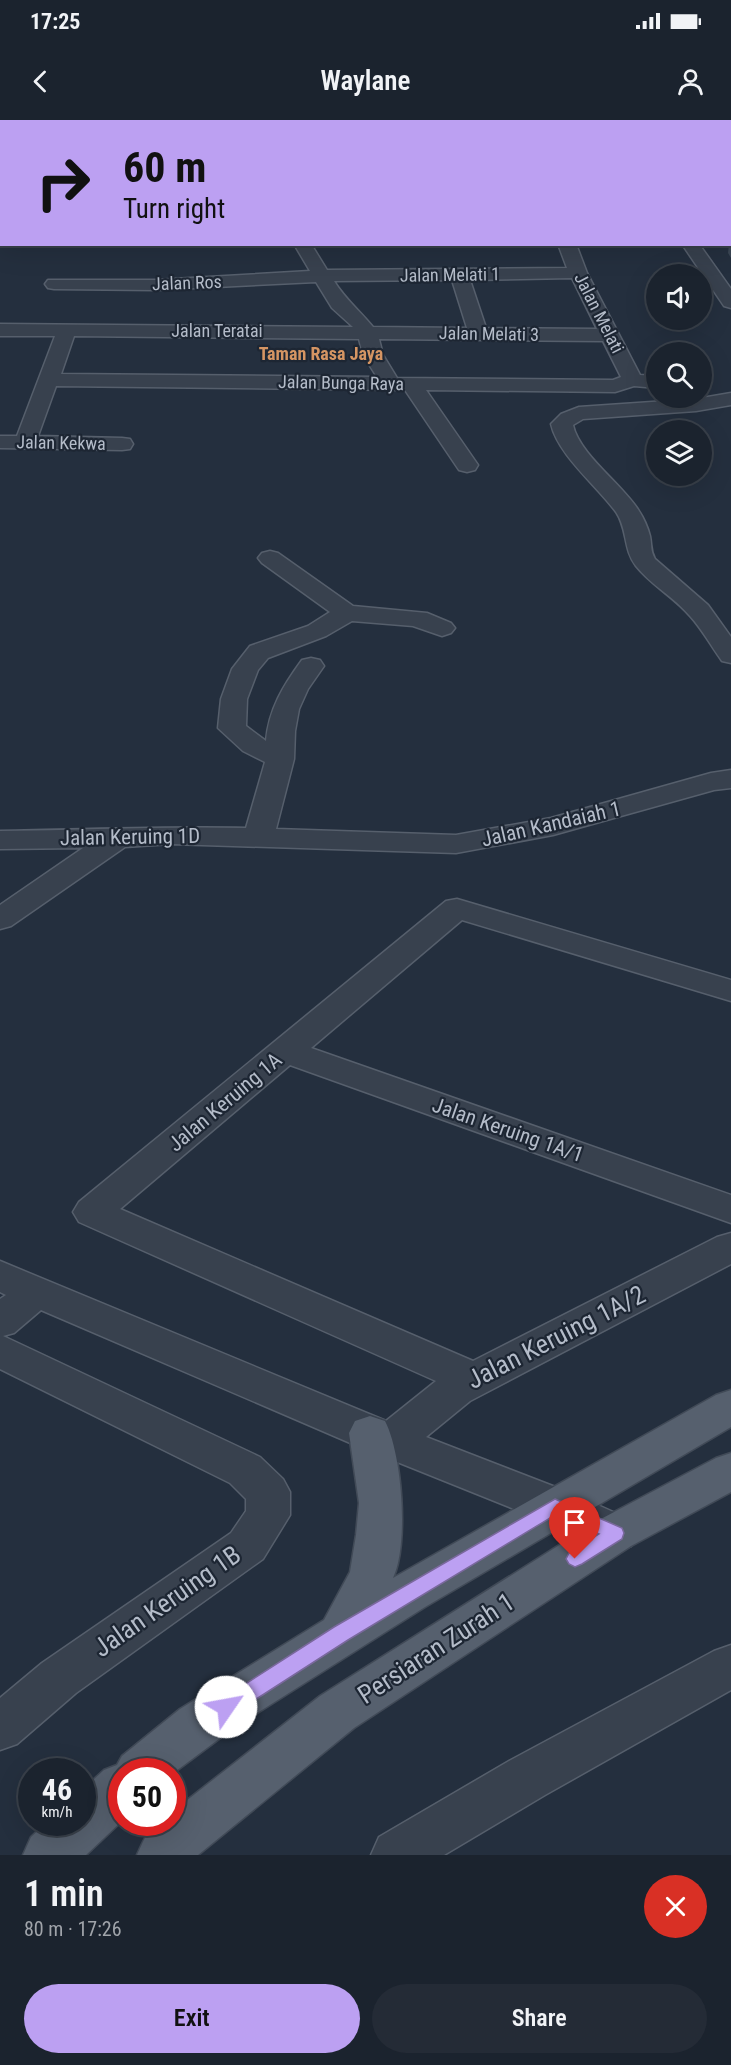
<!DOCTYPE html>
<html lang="en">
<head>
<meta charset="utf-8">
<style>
	:root { --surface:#1b232e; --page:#242b36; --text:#f1f3f6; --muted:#a0a4aa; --line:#39404a; --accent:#bca0f2 }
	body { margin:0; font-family:"Roboto Condensed",sans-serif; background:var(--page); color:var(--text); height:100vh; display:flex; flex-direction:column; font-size:22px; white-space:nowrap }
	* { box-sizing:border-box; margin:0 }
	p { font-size:20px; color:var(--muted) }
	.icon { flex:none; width:33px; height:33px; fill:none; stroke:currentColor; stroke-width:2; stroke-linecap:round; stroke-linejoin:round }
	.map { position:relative; height:1735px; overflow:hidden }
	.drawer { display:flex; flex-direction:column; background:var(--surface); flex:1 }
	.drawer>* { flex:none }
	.guide { position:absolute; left:0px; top:0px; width:732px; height:126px; box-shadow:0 6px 24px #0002,0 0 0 2px var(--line); background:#bca0f2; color:#111; overflow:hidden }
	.buttons { position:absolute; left:646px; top:144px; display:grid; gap:12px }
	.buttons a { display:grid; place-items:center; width:66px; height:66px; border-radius:50%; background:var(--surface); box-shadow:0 6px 24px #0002,0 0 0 2px var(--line); font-size:30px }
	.speed { position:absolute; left:18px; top:1638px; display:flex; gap:12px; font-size:30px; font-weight:700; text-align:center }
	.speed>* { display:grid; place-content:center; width:78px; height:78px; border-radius:50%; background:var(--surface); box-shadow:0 6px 24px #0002,0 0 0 2px var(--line); line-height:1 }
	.speed small { font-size:15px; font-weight:400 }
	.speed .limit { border:9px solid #d22; background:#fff; color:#111 }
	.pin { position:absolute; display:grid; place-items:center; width:51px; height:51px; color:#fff; margin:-62px -26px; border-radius:50% 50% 50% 0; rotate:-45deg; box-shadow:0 0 6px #0007 }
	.pin .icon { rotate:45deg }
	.me { position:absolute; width:66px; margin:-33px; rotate:57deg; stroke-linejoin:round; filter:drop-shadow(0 0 4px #0008) }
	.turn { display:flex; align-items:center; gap:21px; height:126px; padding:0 24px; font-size:27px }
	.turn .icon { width:78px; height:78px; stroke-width:2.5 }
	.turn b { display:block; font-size:42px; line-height:51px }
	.round { display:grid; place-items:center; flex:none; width:63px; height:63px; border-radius:32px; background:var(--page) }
	.summary { display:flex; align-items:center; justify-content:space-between; height:102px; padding:0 24px }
	h1 { font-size:36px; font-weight:600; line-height:45px }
	.primary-button { display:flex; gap:12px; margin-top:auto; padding:12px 24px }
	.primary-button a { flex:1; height:69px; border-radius:36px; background:var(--accent); color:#111; font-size:24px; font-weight:600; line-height:69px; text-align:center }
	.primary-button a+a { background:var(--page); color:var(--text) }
	.status { display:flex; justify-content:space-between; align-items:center; height:42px; padding:0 30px; background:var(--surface); direction:ltr }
	.status svg { height:16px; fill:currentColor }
	header { display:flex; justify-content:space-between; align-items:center; height:78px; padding:0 24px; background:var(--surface); font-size:27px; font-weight:600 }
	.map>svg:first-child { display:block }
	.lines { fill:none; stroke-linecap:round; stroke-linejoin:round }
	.minor-casing { stroke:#565f6c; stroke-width:3 }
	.major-casing { stroke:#414a57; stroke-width:3 }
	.minor { fill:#38414e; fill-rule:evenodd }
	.major { fill:#56606e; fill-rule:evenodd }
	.wall { fill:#3b4654 }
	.building { fill:#455162; stroke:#303945; stroke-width:1.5 }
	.route { fill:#bca0f2; stroke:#7a689d; stroke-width:1.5 }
	.labels { text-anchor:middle; stroke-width:4.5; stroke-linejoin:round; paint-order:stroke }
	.far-street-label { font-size:18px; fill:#b4bcc9; stroke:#1d2633 }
	.far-neighbourhood-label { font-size:18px; font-weight:bold; fill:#d59563; stroke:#1d2633 }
	.street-label { font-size:21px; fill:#b4bcc9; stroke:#1d2633 }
	.near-street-label { font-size:26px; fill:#b4bcc9; stroke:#1d2633 }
</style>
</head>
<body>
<div class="status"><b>17:25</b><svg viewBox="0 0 49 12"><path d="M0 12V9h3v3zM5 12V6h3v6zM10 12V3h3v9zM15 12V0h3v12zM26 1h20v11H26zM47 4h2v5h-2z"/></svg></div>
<header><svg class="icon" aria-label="back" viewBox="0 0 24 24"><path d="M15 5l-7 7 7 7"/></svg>Waylane<svg class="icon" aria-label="person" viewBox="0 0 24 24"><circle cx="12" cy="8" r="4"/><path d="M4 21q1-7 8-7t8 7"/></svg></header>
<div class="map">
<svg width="731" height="1735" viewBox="0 0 731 1735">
	<rect width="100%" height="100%" fill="#242f3e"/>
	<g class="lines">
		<defs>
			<g id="minor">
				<polygon points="195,0 209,0 194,2"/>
				<polygon points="639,0 653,0 654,2 639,2"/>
				<rect x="730" y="45" width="1" height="10"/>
				<rect x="730" y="81" width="1" height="10"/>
				<path d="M294 124H311L327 150 567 148 558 124H576L587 153 640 255 657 256V268L634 266 615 272 426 270 478 345 475 350 467 352 459 350 405 270 56 266 38 316 122 318 130 319 133 324 130 329 122 330 0 328V316H17L55 216H0V204L353 207 332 188 316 162 156 170 54 169 48 168 45 164 48 160H156L310 151ZM572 158 597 209 486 208 470 160ZM452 160 467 208 373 207C360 191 345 179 334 161ZM74 216 359 219 363 235 377 257 61 254ZM379 219 603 221 621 257 613 260 397 258 383 235Z"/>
				<polygon points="682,124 699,124 731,169 731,188 724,186"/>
				<path d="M731 273V285L696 291 583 299 573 305C579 334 623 365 639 391 643 397 648 408 650 416 652 426 650 430 655 439L708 485 731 517V543L722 541C711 526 702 509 690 496 674 477 651 465 636 446 623 429 628 410 616 392 597 366 558 335 551 304L561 294 579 287 696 279Z"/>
				<path d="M270 431 278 433 353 486 427 493 451 503 455 508 451 513 442 516 413 506 352 501 326 516 268 538 258 550 247 579 246 606 266 621C269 589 283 566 302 540L311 538 320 540 324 546 308 569 299 589 295 611 294 639 276 709 456 715 551 698 711 653 731 650V668L714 670 553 715 456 733 171 724 125 727 11 806 0 809V785L83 728 0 729V711C82 710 164 706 246 708L265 642 243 631 218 608 221 579 232 549 250 526 308 506 330 492 262 443 258 438 262 433Z"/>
				<polygon points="457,779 731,860 731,881 462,800 311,928 731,1075 731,1103 290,945 120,1089 473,1241 717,1117 731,1113 731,1144 470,1281 426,1317 571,1373 631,1400 637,1413 631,1426 615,1432 599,1426 539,1399 355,1325 41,1190 14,1213 3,1216 260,1337 283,1359 290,1372 290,1395 263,1439 76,1573 17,1624 0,1630 0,1578 42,1543 231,1413 246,1391 246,1379 230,1363 0,1249 0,1179 6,1175 0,1172 0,1141 386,1301 436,1261 79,1102 73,1092 79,1082 446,781"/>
				<polygon points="731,1525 731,1570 545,1675 444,1735 371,1735 379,1717 509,1641 714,1531"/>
			</g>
			<g id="major">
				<path d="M731 1270V1307L425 1487 235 1607 172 1654V1652H122V1701L86 1735H23L31 1717 47 1702H82V1670L104 1650 117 1645 122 1636 180 1589 324 1500 350 1452 356 1415 359 1383 349 1313 355 1301 370 1296 385 1301C402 1333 409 1425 393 1458L716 1275Z"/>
				<path d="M731 1333V1372L631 1426 354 1608 198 1735H137C146 1716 149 1702 172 1702V1692L320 1576 599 1400 716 1338Z"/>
			</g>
		</defs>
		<use href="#minor" class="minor-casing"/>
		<use href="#major" class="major-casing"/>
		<use href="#minor" class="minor"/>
		<use href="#major" class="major"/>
	</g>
	<polygon class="wall" points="730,116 731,116 731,138 728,133 729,124 730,124"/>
	<g class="building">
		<polygon points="241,0 283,0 282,2 240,2"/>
		<rect x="314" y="0" width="23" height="2"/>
		<polygon points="343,0 374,0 363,1 363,2 343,2"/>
		<polygon points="532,0 546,0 547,2 533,2"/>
		<polygon points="547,0 559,0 559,2 548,2"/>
		<polygon points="559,0 584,0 585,2 559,2"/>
		<rect x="586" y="0" width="42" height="2"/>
		<polygon points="667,0 683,0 684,2 668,2"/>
		<polygon points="695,0 711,0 712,2 695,2"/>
	</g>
	<polygon class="route" points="555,1379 622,1408 624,1413 622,1419 582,1444 575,1447 569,1444 566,1439 569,1433 599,1414 555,1395 348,1520 233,1594 226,1596 219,1594 216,1587 219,1581 334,1507"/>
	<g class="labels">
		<g class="far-street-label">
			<text transform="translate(450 155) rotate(-1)" y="6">Jalan Melati 1</text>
			<text transform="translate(187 163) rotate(-2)" y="6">Jalan Ros</text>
			<text transform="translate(599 193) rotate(63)" y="6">Jalan Melati</text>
			<text x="217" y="217">Jalan Teratai</text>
			<text transform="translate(489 214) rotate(1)" y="6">Jalan Melati 3</text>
			<text transform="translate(341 263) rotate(1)" y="6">Jalan Bunga Raya</text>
			<text transform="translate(61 323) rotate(1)" y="6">Jalan Kekwa</text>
		</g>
		<g class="far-neighbourhood-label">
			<text x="321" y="240">Taman Rasa Jaya</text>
		</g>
		<g class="street-label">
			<text transform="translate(551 704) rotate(-13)" y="7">Jalan Kandaiah 1</text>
			<text transform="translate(130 717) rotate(-1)" y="7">Jalan Keruing 1D</text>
			<text transform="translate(225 982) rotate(-40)" y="7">Jalan Keruing 1A</text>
			<text transform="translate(508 1010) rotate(19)" y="7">Jalan Keruing 1A/1</text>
		</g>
		<g class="near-street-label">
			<text transform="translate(556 1217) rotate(-27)" y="9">Jalan Keruing 1A/2</text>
			<text transform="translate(167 1481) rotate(-35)" y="9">Jalan Keruing 1B</text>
			<text transform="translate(436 1528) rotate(-33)" y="9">Persiaran Zurah 1</text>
		</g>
	</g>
</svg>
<div class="buttons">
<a><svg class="icon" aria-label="sound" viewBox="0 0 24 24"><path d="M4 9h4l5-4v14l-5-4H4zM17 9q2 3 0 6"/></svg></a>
<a><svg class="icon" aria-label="search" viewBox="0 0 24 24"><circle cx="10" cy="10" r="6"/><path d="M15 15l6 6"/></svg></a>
<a><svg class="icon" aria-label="layers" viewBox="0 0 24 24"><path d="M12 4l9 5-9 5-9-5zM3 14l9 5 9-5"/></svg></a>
</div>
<div class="speed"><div>46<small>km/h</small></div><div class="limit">50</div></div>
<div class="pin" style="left:575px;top:1439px;background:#d93025"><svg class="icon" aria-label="arrive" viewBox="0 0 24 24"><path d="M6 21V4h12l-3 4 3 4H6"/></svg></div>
<svg class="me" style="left:226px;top:1587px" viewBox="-20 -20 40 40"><circle r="19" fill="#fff"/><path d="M0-13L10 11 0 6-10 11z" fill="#bca0f2"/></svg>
<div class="guide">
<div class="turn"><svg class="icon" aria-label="right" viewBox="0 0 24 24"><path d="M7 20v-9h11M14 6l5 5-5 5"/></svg><div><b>60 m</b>Turn right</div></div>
</div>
</div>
<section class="drawer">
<div class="summary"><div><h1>1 min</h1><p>80 m · 17:26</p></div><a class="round" style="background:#d93025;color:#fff"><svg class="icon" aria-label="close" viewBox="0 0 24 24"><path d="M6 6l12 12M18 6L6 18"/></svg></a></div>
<div class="primary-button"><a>Exit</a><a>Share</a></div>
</section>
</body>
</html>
